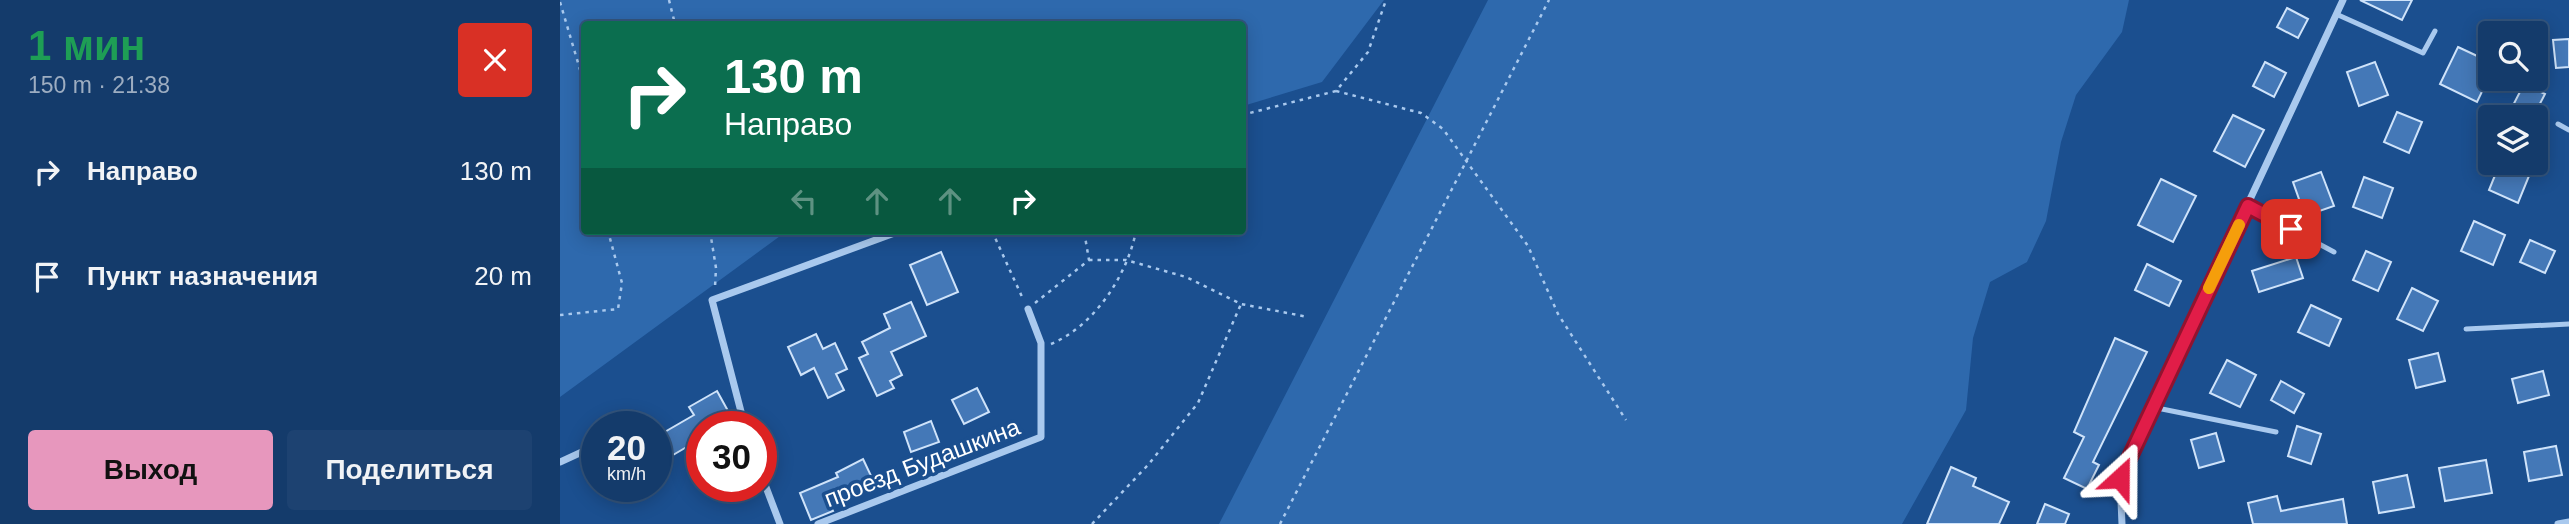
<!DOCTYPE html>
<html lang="ru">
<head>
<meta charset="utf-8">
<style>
	:root { --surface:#143b6b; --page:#1d4271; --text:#f1f3f6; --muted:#9dadc1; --line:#33557e; --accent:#e797bd }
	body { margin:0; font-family:Arial,sans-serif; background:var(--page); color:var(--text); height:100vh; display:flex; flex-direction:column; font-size:26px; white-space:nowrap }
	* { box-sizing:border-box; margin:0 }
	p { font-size:23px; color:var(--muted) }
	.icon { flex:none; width:38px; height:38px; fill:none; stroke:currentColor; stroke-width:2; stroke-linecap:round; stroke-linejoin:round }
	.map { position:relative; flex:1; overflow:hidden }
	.sheet { display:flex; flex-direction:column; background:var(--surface); width:560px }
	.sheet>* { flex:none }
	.guide { position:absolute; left:21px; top:21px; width:665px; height:214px; border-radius:7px; box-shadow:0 4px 18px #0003,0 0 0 2px var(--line); background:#0b6e4f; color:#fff; overflow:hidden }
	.controls { position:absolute; left:1918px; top:21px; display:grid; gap:14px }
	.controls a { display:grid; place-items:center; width:70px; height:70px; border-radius:7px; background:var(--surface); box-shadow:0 4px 18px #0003,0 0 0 2px var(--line); font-size:35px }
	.speed { position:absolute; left:21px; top:411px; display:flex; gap:14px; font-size:35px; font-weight:700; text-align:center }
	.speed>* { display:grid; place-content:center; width:91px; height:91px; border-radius:50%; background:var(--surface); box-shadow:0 4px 18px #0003,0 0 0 2px var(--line); line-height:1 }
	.speed small { font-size:18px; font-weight:400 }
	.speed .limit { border:10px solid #d22; background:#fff; color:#111 }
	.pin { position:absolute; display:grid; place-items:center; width:60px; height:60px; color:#fff; margin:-30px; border-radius:14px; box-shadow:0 4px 10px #0006 }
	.me { position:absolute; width:77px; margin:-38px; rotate:24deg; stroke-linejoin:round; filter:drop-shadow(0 0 5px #0008) }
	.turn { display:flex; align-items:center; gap:24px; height:147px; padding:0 28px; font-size:32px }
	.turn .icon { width:91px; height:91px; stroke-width:2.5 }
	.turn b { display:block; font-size:49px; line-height:60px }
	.lanes { display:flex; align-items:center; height:66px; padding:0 28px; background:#0003; justify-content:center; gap:35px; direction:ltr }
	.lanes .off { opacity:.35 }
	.round { display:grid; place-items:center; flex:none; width:74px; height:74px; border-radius:7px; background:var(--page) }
	.summary { display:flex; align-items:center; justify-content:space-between; height:119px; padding:0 28px }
	h1 { font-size:42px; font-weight:700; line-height:52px; color:#1e9e55 }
	.button { display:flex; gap:14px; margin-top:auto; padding:14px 28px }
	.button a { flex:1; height:80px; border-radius:7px; background:var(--accent); color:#111; font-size:28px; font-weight:700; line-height:80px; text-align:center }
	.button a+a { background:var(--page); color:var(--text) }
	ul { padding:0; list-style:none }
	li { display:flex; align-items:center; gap:21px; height:105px; padding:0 28px }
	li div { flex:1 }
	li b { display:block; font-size:26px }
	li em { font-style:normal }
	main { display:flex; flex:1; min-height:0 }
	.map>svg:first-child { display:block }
	.green { fill:#2e69ad }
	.building { fill:#4478b7; stroke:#cfe3fa; stroke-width:2 }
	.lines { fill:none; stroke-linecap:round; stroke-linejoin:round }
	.path { stroke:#a9c9ee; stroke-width:2.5; stroke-dasharray:3.5 5; stroke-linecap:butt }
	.service { stroke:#a9c9ee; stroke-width:5 }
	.minor { stroke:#a9c9ee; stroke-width:7 }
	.route-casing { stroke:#92132f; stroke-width:18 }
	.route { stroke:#e11d48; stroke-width:12 }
	.slow { stroke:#f59e0b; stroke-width:12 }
	.labels { text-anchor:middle; stroke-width:7; stroke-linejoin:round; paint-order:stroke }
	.street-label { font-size:24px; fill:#fff; stroke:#1b4f8f }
</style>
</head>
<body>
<main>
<section class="sheet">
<div class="summary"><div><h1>1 мин</h1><p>150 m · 21:38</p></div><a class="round" style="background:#d93025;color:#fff"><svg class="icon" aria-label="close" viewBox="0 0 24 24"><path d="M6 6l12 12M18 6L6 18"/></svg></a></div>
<ul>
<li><svg class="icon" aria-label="right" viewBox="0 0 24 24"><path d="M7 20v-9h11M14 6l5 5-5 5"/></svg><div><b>Направо</b></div><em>130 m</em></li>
<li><svg class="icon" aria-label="arrive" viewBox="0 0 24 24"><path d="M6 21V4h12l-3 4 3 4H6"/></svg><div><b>Пункт назначения</b></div><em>20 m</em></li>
</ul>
<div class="button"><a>Выход</a><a>Поделиться</a></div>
</section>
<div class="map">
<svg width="2009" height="524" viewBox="0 0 2009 524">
	<rect width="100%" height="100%" fill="#1b4f8f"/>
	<g class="green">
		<polygon points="0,0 824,0 762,82 683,106 682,24 24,24 24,231 227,231 0,397"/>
		<polygon points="928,0 1569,0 1562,32 1516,95 1501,142 1486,221 1467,262 1430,282 1413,338 1406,410 1342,524 659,524"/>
	</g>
	<g class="building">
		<polygon points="1800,0 1852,0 1842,20"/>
		<polygon points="1727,8 1748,19 1738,38 1717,27"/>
		<polygon points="2009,39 2009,67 1996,68 1993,40"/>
		<polygon points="1898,47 1930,62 1930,75 1917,102 1880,84"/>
		<polygon points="1705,62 1726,73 1714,97 1693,86"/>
		<polygon points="1815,62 1828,95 1799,106 1787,72"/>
		<polygon points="1964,84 1985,94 1973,117 1947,117"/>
		<polygon points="1837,112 1862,122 1849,153 1824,142"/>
		<polygon points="1673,115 1704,130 1685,167 1654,151"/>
		<polygon points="1940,163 1952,163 1971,171 1958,203 1929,190"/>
		<polygon points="1761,172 1774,206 1745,216 1733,182"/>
		<polygon points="1804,177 1833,188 1822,218 1793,207"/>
		<polygon points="1601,179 1636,196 1613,242 1578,225"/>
		<polygon points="1914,221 1945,235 1933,265 1901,251"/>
		<polygon points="1970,240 1995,251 1985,273 1960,262"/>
		<polygon points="1806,251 1831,262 1818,291 1793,280"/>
		<polygon points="381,252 398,292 367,305 350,265"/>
		<polygon points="1736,257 1743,278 1699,292 1692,271"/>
		<polygon points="1587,264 1621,281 1609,306 1575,290"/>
		<polygon points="1852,288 1878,301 1863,331 1837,319"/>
		<polygon points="351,302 366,336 331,352 342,375 330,381 334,388 317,396 299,358 308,354 302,342 330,328 324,314"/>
		<polygon points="1751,305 1781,319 1769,346 1738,332"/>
		<polygon points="256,334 263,349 275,343 287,369 276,374 284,390 268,398 254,368 241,375 228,347"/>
		<polygon points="1555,338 1587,352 1533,462 1539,465 1527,489 1504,478 1524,437 1514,432"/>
		<polygon points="1878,353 1885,381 1856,388 1849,360"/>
		<polygon points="1667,360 1696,375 1680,407 1650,393"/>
		<polygon points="1983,371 1989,395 1958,403 1952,379"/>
		<polygon points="1721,381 1744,394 1734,413 1711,400"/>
		<polygon points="417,388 429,412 404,424 392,400"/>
		<polygon points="157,391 173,420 161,427 142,427 142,438 101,462 96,455 96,437 134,415 129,407"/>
		<polygon points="371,421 379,442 351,452 344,432"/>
		<polygon points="1737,426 1761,434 1751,464 1728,456"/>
		<polygon points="1656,433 1664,461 1639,468 1631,440"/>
		<polygon points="1996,446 2002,475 1969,481 1964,452"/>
		<polygon points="303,459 313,480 269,503 273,511 251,520 240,493 278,477 276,473"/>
		<polygon points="1926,460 1932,493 1885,501 1879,468"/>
		<polygon points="1391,467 1416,478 1413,486 1449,502 1439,524 1367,524"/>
		<polygon points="1847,475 1854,507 1819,513 1813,482"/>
		<polygon points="1717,496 1721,511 1783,499 1787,524 1693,524 1688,503"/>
		<polygon points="1485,504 1509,514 1505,524 1477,524"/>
	</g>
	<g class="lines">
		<g class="path">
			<polyline points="109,0 115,24"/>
			<polyline points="0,2 24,83"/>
			<polyline points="776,91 861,113 883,129 968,246 998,314 1066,420"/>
			<polyline points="682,115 776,91 808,52 826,0"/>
			<polyline points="150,231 156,268 155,287"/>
			<polyline points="432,231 463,299"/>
			<polyline points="529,260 566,260 626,277 681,304 748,317"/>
			<polyline points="475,303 529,260 524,231"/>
			<polyline points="0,315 58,309 62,283 48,231"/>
			<path d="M491 344C534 326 567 276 576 231"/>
			<polyline points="532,524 588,465 638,403 681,304"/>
			<polyline points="720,524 989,0"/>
		</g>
		<g class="service">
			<polyline points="1776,14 1863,53 1875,31"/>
			<polyline points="1998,124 2009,130"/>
			<polyline points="1688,206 1774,252"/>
			<polyline points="1906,329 2009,324"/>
			<polyline points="1592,407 1716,432"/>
		</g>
		<g class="minor">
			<polyline points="185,427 152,300 340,231"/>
			<polyline points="0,462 37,445"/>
			<polyline points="201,474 220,524"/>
			<polyline points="258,524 481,437 481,343 468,309"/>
			<polyline points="1562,524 1560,478 1783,0"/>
			<polyline points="1998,524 2009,522"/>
		</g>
	</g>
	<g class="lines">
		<defs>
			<polyline id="route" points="1560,478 1688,206 1731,229"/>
		</defs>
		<use href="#route" class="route-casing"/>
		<use href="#route" class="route"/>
		<polyline class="slow" points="1649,288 1679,225"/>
	</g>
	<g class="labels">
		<g class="street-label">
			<text transform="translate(362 463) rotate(-21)" y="8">проезд Будашкина</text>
		</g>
	</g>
</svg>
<div class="controls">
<a><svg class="icon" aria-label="search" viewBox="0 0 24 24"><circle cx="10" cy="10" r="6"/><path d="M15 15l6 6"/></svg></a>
<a><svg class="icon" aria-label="layers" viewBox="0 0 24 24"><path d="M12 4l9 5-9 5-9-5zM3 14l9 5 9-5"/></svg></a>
</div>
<div class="speed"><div>20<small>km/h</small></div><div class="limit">30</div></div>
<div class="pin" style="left:1731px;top:229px;background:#d93025"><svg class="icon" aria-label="arrive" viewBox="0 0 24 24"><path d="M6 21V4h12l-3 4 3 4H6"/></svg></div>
<svg class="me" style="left:1560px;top:478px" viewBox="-20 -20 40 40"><path d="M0-17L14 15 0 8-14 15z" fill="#e11d48" stroke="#fff" stroke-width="4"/></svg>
<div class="guide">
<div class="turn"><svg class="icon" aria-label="right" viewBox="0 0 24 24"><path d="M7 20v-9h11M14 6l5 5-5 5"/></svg><div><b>130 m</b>Направо</div></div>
<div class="lanes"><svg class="icon off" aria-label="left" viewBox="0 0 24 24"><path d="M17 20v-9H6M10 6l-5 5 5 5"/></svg><svg class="icon off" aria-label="ahead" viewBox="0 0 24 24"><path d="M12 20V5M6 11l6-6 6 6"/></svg><svg class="icon off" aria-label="ahead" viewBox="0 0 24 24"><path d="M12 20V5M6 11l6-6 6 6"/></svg><svg class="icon" aria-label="right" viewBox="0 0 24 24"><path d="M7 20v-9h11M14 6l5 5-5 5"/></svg></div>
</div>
</div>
</main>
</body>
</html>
